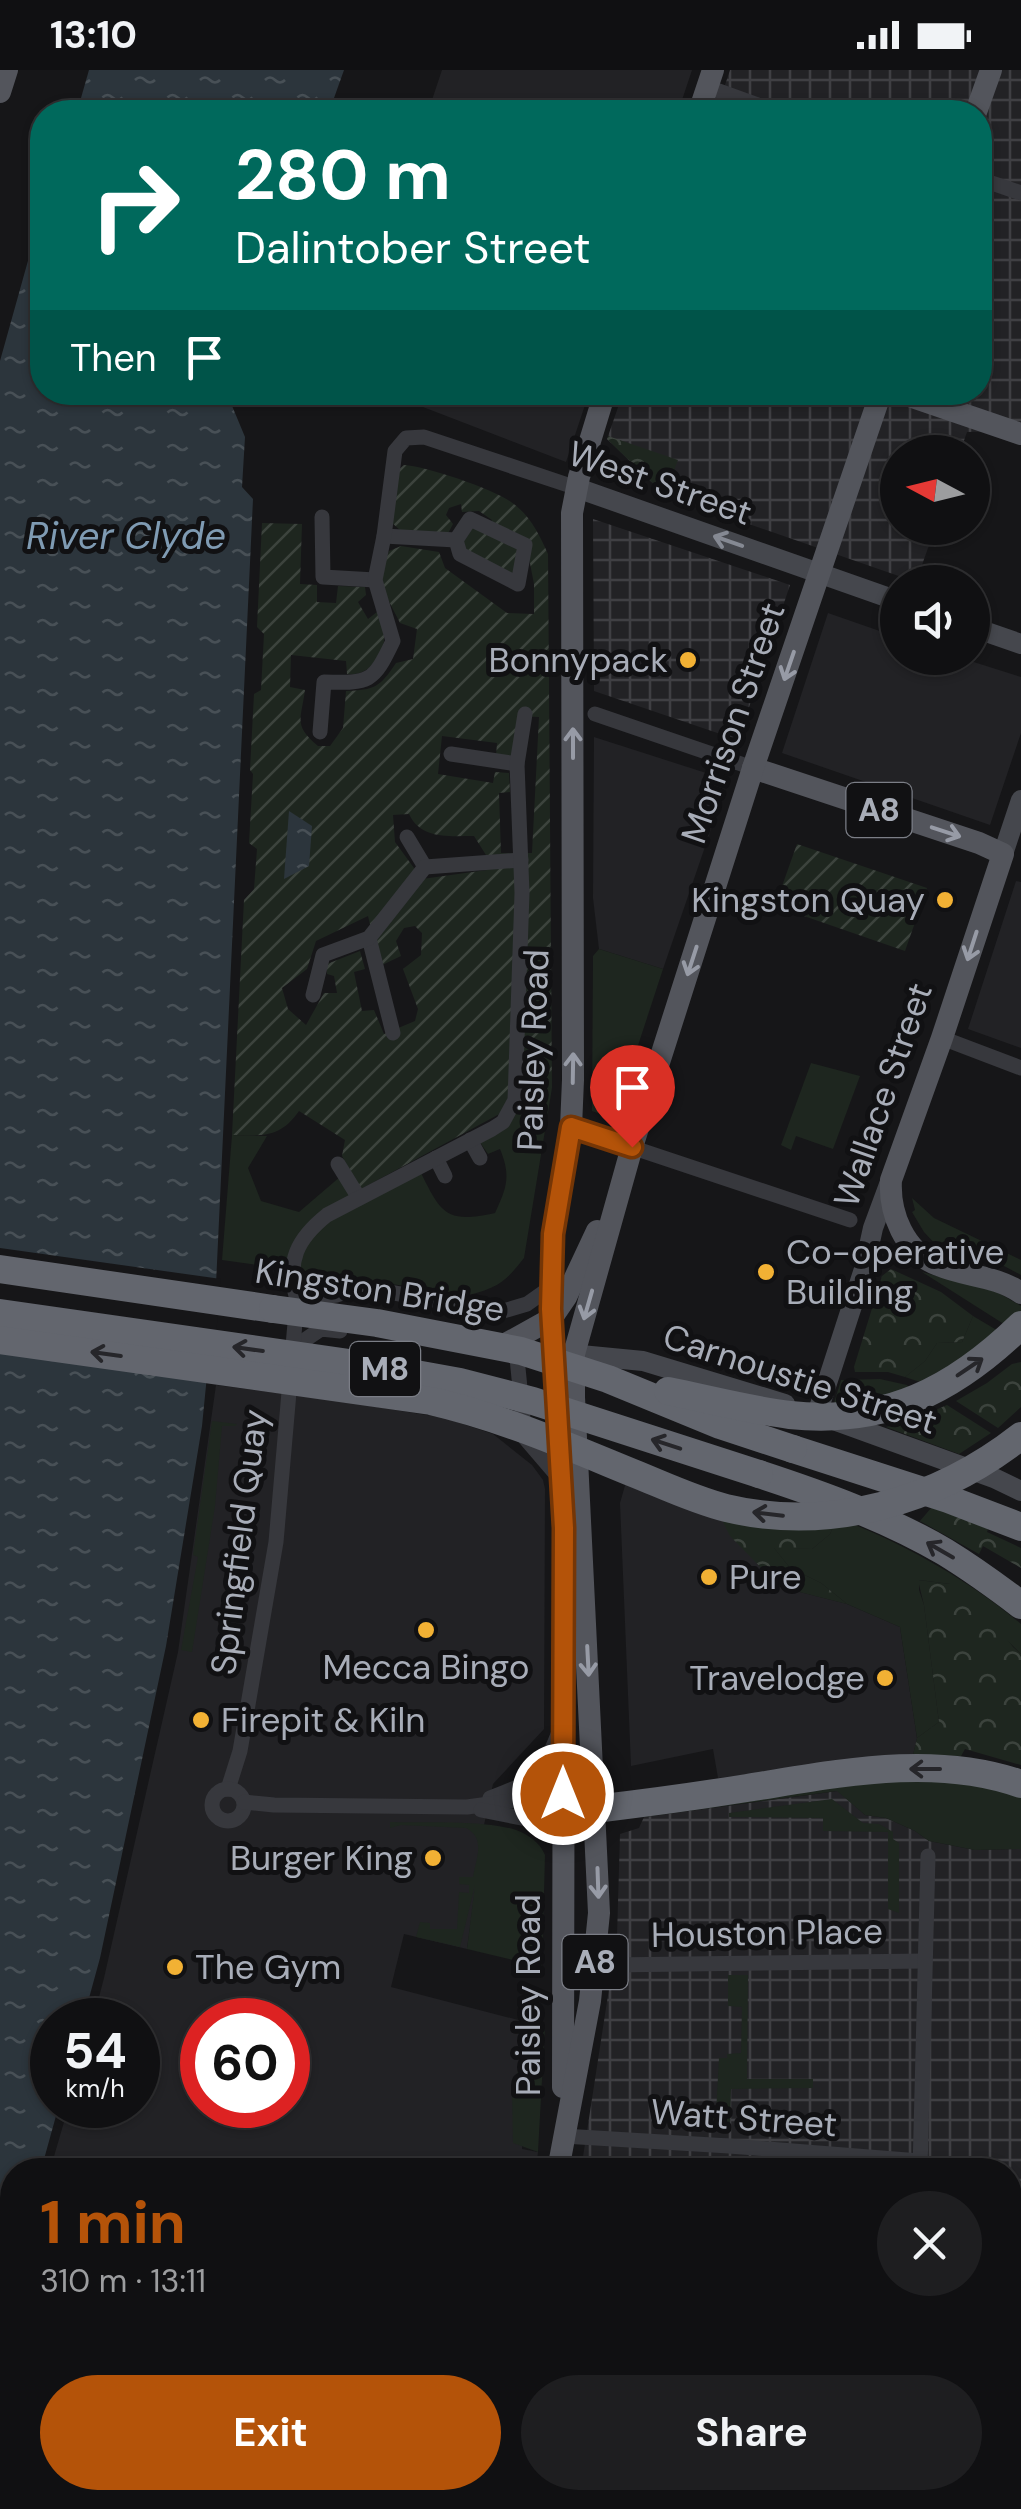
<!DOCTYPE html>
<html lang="en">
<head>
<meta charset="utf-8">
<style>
	:root { --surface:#101012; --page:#1e1e20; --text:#f1f3f6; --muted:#9c9d9f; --line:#303032; --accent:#b45309 }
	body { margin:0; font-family:"DM Sans",sans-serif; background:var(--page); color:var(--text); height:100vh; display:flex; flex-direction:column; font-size:38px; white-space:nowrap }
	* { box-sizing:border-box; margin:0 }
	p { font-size:32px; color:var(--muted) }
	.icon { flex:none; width:55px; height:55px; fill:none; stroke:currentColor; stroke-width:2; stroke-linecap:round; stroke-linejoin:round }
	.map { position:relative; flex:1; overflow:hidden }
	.side { position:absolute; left:0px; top:2088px; width:1022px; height:352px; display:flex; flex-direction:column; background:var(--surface); border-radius:40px 40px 0 0; box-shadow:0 2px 8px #0004,0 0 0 2px var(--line) }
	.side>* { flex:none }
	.banner { position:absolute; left:30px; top:30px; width:962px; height:305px; border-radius:40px; box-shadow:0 2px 8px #0004,0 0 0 2px var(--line); background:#00695c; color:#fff; overflow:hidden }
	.needle { width:65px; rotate:277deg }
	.tools { position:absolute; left:880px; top:365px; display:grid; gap:20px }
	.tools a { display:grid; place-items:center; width:110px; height:110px; border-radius:50%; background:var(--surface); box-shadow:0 2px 8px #0004,0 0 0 2px var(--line); font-size:50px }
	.speed { position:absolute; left:30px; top:1928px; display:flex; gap:20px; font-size:50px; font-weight:700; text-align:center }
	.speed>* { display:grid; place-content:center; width:130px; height:130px; border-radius:50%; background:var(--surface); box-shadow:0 2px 8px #0004,0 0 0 2px var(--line); line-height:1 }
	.speed small { font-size:25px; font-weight:400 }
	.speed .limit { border:15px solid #d22; background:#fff; color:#111 }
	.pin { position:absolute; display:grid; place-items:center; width:85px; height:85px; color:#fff; margin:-102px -42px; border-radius:50% 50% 50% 0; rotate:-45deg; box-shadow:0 0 10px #0007 }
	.pin .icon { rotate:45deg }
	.me { position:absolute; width:110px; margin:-55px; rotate:0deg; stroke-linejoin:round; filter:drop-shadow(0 0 8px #0008) }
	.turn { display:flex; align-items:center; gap:35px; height:210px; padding:0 40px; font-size:45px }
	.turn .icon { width:130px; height:130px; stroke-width:2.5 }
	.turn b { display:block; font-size:70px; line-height:85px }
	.then { display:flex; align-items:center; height:95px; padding:0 40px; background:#0003; gap:20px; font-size:38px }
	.round { display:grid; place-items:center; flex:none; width:105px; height:105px; border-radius:52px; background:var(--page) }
	.headline { display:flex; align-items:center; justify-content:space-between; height:170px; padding:0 40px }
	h1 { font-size:60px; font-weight:700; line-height:75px; color:var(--accent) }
	.cta { display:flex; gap:20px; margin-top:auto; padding:20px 40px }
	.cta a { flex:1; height:115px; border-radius:60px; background:var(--accent); color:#fff; font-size:40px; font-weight:700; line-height:115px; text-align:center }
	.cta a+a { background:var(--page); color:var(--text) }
	.status { display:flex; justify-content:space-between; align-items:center; height:70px; padding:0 50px; background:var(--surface); direction:ltr }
	.status svg { height:28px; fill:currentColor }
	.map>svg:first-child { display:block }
	.built { fill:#222225; fill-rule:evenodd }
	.industrial { fill:url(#industrial-grid) }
	.green { fill:#1e261f }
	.forest { fill:url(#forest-crowns) }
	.garden { fill:url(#garden-furrows); fill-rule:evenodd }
	.water { fill:url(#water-ripples) }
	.pier { fill:#161618 }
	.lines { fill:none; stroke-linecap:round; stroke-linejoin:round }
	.street { stroke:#37383d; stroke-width:15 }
	.secondary { stroke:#45474d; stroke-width:20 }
	.primary { stroke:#53555c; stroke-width:22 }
	.highway { stroke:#63666e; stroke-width:28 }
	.highway-bridge { stroke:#63666e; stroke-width:28 }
	.oneway { stroke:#858993 }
	.oneway2 { stroke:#979ba6 }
	.oneway3 { stroke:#26262a }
	.route-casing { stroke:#753606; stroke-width:25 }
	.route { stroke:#b45309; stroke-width:18 }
	.poi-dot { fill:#f2b134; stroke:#111113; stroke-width:4 }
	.labels { text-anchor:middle; stroke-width:10; stroke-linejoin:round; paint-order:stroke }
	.shield { fill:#111113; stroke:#7b7e86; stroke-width:2.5 }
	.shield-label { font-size:32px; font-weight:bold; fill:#a8adb8 }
	.street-label { font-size:35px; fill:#a8adb8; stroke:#111113 }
	.poi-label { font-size:35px; fill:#a8adb8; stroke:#111113; text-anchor:end }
	.water-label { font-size:38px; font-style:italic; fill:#7f9bb3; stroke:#111113 }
</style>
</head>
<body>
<div class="status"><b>13:10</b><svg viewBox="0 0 49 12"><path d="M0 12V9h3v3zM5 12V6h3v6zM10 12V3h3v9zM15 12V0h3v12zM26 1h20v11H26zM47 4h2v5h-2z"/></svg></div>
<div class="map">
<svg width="1021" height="2439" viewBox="0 0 1021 2439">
	<defs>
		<pattern id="industrial-grid" width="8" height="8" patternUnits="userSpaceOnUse" patternTransform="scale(2.5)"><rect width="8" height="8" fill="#222225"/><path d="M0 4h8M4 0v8" fill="none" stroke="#3f3f43"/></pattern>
		<pattern id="forest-crowns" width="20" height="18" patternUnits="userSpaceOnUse" patternTransform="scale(2.5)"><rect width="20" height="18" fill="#1e261f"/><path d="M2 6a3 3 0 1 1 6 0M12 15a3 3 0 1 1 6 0" fill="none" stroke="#3c433d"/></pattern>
		<pattern id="garden-furrows" width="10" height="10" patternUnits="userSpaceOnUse" patternTransform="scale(2.5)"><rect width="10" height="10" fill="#1e261f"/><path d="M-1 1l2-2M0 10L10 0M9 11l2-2" fill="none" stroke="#3c433d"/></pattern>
		<pattern id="water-ripples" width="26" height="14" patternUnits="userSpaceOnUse" patternTransform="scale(2.5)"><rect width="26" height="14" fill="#2c353c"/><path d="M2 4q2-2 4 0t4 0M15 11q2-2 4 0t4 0" fill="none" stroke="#485056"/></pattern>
	</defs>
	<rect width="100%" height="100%" fill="#161618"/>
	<g class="built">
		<polygon points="442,0 692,0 678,42 428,42"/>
		<polygon points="392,323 589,323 566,392 397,327"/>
		<polygon points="828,543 897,567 898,588 961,588 1021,607 1021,663 990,755 782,683"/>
		<polygon points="594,667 728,710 663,899 599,879 593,828"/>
		<polygon points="1016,811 1021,812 1021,978 968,959"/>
		<path d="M216 1315 346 1332 445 1348 493 1364 532 1395 543 1410 545 1419 544 1659 493 1714 484 1755 467 1879 404 1864 391 1917 522 1951V2079L538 2082 536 2100H50L69 2035H138V1950H93L104 1908 178 1582ZM202 1950H288V2035H202Z"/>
		<polygon points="626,1412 721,1448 780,1517 847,1534 900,1557 917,1668 913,1685 718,1708 713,1679 631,1696 620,1433"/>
	</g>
	<g class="industrial">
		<polygon points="730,0 1021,0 1021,361 967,362 960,382 898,382 898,458 935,458 916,512 665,425 607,369 623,323 980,322 980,42 716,42"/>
		<polygon points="593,449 790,515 738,670 594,621"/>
		<polygon points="838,1721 865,1745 886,1748 915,1761 929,1771 975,1780 1021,1779 1021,2439 637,2439 639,2428 1010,2428 1010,2100 581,2100 617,1867 620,1764 639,1758 644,1747"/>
	</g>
	<g class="green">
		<polygon points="599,879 663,899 614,1049 592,1041 593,886"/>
		<polygon points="811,993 860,1006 833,1079 796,1066 791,1080 781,1075"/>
		<path d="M516 1017 552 1018 524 1188C505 1212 499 1217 469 1225L222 1190 232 1065 267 1066 248 1098 261 1131 299 1142 341 1106 357 1133 420 1101C441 1143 445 1154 495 1143 507 1117 511 1106 500 1079L488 1084 479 1071 514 1047Z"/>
		<polygon points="912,1128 934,1148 1021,1190 1021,1205 987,1187 960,1184 938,1177 924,1162 912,1142 915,1140"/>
		<polygon points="922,1202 997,1222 1021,1236 1021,1241 1007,1256"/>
		<polygon points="973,1246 1000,1262 974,1282 920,1312 905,1307 925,1291 937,1273 962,1272"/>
		<polygon points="880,1309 907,1315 909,1318 880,1327 834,1333 841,1310"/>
		<polygon points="212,1351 237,1354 235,1356 222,1356 215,1436 192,1582 181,1580 198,1487 193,1485"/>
		<path d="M853 1454C913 1479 971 1512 1021 1554V1584L950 1514 919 1510V1520L924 1535 939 1652 917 1668 900 1557 847 1534 821 1513 790 1498 773 1477 812 1479 830 1464 833 1457Z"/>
		<polygon points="911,1708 958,1711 1021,1726 1021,1779 975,1780 929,1771 915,1761 886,1748 865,1745 837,1721 644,1747 643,1741"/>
		<polygon points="832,1729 863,1753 879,1754 893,1762 893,1769 899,1773 899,1843 888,1839 888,1762 823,1761 823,1748 729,1747 729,1743"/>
		<path d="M390 1752C423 1753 496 1749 523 1763 533 1768 541 1775 545 1785L542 1897 467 1879 475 1815 460 1877 416 1867 420 1852 430 1853V1859H457L459 1822 469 1823V1815L459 1814V1807H473C476 1789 486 1768 466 1758L401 1755 390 1758Z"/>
		<polygon points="728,1905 748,1905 747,2009 813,2009 813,2018 731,2019 730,2055 689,2052 690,2045 716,2044 719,1988 727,1988 727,1984 741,1983 742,1937 728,1936"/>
		<polygon points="533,1953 545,1956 538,2082 513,2073 512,2020"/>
	</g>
	<g class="forest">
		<polygon points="608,366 678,390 665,425 607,369"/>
		<polygon points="891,1199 941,1222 973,1246 962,1272 937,1273 925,1291 905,1307 888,1302 855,1302 854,1297 882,1206"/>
		<polygon points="1021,1292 1021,1337 998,1358 956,1331 987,1313 1012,1294"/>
		<polygon points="947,1335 991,1363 959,1384 886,1357 910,1351"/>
		<polygon points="932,1437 988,1459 987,1462 1021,1478 1021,1498 983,1476 979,1484 920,1451"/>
		<polygon points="721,1448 833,1457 830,1464 812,1479 774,1478 790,1498 821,1513 847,1534 780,1517 730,1466"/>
		<polygon points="918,1510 950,1514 963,1512 1013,1577 1021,1584 1021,1695 965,1679 961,1686 913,1685 917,1668 939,1652 924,1535"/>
	</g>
	<g class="garden">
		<path d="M404 395C425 396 494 419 511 432 530 445 539 464 548 484L552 1018 510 1017 509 1027 503 1042 361 1119 342 1086 345 1070 299 1041C280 1068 263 1066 232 1065L244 830 254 819 257 779 249 773 253 704 250 700 254 624 261 620 264 564 257 557 262 453 302 454 300 514 317 515V532L336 533 338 516 365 517 366 525 358 532 368 549 377 542C380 550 384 558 384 567 385 587 367 607 347 604L346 591 291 585 290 617 305 620C301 650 293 655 318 676H330L343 658 346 621C375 620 380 617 396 593L413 589 417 559 400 553C387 526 374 511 389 481L401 476 439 482 445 498 507 543 534 544V514L528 483 505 515 453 479 471 452 486 460 492 450 479 441 462 442 461 434 449 438 446 445 453 454 444 471 400 460 391 452 396 402ZM519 646 539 647 532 783H501L499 723 510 722 509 703 495 702 493 713 438 704 442 666 497 673 496 686 512 690ZM409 744C421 770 450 766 474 766L486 785 487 800 422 809 395 772 393 745ZM368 846 380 896 401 886 396 871 404 858 415 856 422 863 421 885 403 899 418 939 415 951 384 964 374 940 362 941 354 902 365 899 360 881 327 894V904L334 906 337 923H324L306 955 288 939 282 918 307 899 316 871Z"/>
		<polygon points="797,774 927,818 905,881 775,836"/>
		<polygon points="12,2193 12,2350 0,2360 0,2229"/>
	</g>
	<g class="water">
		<polygon points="89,0 344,0 329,42 77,42"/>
		<polygon points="42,167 42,322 233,323 230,331 245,367 242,417 253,429 216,1214 202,1356 166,1576 100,1888 83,1950 52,1950 52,2035 59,2035 41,2100 12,2100 12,2193 0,2229 0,291 31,180 38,181"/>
		<polygon points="289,741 312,756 309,796 284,809"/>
	</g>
	<polygon class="pier" points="0,1178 221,1209 212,1309 0,1279"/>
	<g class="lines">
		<g class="street">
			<polyline points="708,17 777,42"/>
			<polyline points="980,109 1021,123"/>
			<polyline points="322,447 323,507 375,510"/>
			<polyline points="384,466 456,470 470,449 525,475 518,514 460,484 456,470"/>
			<polyline points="595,644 753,698"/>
			<path d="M320 662 324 612C370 613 373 613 393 571L375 510 384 466 395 381 406 368 424 367 577 418"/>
			<polyline points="451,684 517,694"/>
			<polyline points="407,767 425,797"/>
			<polyline points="369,868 393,963"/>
			<polyline points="313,925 323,885 369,868 425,797 521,790"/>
			<polyline points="942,968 1021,998"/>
			<polyline points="571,1057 850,1150"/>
			<polyline points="470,1070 480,1088"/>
			<polyline points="436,1088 445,1106"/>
			<polyline points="338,1094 359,1128"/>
			<polyline points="297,1230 337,1225 361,1217 500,1242 527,1234 551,1217"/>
			<polyline points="293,1278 321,1259 340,1261"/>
			<polyline points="516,1278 525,1368 561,1410"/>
			<path d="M228 1719 240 1681 276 1472 297 1230C286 1191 297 1169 327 1145L492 1059 503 1052 515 1030 522 823 517 694 525 644"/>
			<circle cx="228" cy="1735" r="16"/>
			<path d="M490 1728C535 1711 541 1708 559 1662"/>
			<polyline points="244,1732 274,1735 467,1737 563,1724"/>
			<polyline points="481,1740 552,1754 563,1753"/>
			<polyline points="609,1895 925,1891"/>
			<polyline points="563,2066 729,2076 920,2091"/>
			<polyline points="920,2100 928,1786"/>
			<polyline points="1010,2350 1021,2352"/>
			<polyline points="108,2439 110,2428"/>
			<polyline points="392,2439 396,2428"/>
		</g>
		<g class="secondary">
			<polyline points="577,418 898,531"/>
			<polyline points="972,557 1021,574"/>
			<polyline points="1003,784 1021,730"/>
			<polyline points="560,1283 643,1291 785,1334"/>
			<polyline points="817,1344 864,1199 873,1158 890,1112"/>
			<polyline points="831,1349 994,1408 1021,1421"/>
			<polyline points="904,2428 966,2439"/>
		</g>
		<g class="primary">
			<polyline points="0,22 7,0"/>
			<polyline points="699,42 713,0"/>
			<polyline points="976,42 991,0"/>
			<polyline points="898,322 1021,364"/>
			<path d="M753 698 979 773 1003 784 942 968 891 1110C889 1143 904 1182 938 1195 966 1207 995 1205 1021 1223"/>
			<polyline points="502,1276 551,1249 566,1227 597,1161"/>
			<polyline points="563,2017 564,1458 551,1239 553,1164 571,1057 573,1010 572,443 579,407 605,322"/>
			<polyline points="558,2100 590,1931 599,1843 574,1327 574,1284 632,1077 753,698 881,322"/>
			<polyline points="505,2439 507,2428"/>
		</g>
		<g class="highway">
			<polyline points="0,1199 273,1239"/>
			<polyline points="793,1379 948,1429 1021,1457"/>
			<path d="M759 1404C823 1425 887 1448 945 1482 971 1498 996 1516 1021 1535"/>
			<path d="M595 1739C646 1733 697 1726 747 1718 837 1704 933 1683 1021 1714"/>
		</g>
		<g class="highway-bridge">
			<polyline points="273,1239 377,1253 521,1281 608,1309 720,1355 793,1379"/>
			<polyline points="0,1243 377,1297 460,1312 533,1331 759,1404"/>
			<path d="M0 1270 431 1331C501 1347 567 1376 633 1403 663 1415 694 1430 726 1438 831 1463 938 1431 1021 1366"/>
			<path d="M668 1321C708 1329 749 1340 790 1345 886 1355 954 1320 1021 1255"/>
		</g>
	</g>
	<defs><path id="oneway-shaft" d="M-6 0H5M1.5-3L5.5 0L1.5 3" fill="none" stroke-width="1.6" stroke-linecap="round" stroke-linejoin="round" transform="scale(2.5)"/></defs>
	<use class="oneway" href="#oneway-shaft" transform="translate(728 471) rotate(-161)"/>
	<g class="oneway2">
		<use href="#oneway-shaft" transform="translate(789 596) rotate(109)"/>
		<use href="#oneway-shaft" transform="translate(573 673) rotate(-90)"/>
		<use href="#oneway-shaft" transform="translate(946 762) rotate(18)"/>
		<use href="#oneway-shaft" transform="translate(972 876) rotate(108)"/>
		<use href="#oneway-shaft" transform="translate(692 891) rotate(108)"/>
		<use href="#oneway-shaft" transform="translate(573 998) rotate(-89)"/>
		<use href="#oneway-shaft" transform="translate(588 1235) rotate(106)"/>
		<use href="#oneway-shaft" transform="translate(588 1591) rotate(87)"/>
		<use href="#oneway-shaft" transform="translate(598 1813) rotate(88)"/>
	</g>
	<g class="oneway3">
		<use href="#oneway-shaft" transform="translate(248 1279) rotate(-172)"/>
		<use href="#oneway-shaft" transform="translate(106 1284) rotate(-172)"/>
		<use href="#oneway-shaft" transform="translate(970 1297) rotate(-34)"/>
		<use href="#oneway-shaft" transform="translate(666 1374) rotate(-162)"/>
		<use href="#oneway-shaft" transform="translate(768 1444) rotate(-173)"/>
		<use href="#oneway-shaft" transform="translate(940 1480) rotate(-150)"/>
		<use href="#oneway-shaft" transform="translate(925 1699) rotate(180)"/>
	</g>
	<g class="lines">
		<defs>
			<polyline id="route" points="563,1724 564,1458 551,1239 553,1164 571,1057 632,1077"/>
		</defs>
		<use href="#route" class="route-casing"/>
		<use href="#route" class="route"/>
	</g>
	<g class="poi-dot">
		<circle cx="688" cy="590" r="10"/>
		<circle cx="945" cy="830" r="10"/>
		<circle cx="766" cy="1202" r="10"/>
		<circle cx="709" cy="1507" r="10"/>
		<circle cx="426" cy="1560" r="10"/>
		<circle cx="885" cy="1608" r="10"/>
		<circle cx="201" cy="1650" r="10"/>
		<circle cx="433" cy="1788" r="10"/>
		<circle cx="175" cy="1897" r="10"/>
	</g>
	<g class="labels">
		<g class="shield">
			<rect x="846.5" y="713" width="65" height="54" rx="8"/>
			<rect x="350" y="1272" width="70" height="54" rx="8"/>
			<rect x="562.5" y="1865" width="65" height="54" rx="8"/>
		</g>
		<g class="shield-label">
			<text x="879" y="751">A8</text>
			<text x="385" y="1310">M8</text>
			<text x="595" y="1903">A8</text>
		</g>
		<g class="street-label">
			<text transform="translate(660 413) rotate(19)" y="12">West Street</text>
			<text transform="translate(733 653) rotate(-71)" y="12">Morrison Street</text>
			<text transform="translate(533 980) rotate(-88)" y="12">Paisley Road</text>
			<text transform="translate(883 1025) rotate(-71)" y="12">Wallace Street</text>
			<text transform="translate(380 1220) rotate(9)" y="12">Kingston Bridge</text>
			<text transform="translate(800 1309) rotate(18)" y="12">Carnoustie Street</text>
			<text transform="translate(239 1472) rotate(-83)" y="12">Springfield Quay</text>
			<text transform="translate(767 1863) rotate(-1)" y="12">Houston Place</text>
			<text transform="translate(528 1925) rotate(-90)" y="12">Paisley Road</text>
			<text transform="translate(744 2048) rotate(4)" y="12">Watt Street</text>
		</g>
		<g class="poi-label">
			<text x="668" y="602">Bonnypack</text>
			<text x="925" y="842">Kingston Quay</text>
			<text x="786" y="1194" text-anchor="start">Co-operative<tspan x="786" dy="40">Building</tspan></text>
			<text x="729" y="1519" text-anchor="start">Pure</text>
			<text x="426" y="1609" text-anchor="middle">Mecca Bingo</text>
			<text x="865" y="1620">Travelodge</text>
			<text x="221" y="1662" text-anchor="start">Firepit &amp; Kiln</text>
			<text x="413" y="1800">Burger King</text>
			<text x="195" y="1909" text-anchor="start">The Gym</text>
		</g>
		<g class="water-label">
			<text x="126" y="479">River Clyde</text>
		</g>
	</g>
</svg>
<div class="tools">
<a><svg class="needle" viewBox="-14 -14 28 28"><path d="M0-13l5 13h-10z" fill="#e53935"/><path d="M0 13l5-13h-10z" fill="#9c9d9f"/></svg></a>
<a><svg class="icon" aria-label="sound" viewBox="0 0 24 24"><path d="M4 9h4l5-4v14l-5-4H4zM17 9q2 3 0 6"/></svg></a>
</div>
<div class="speed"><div>54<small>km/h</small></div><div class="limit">60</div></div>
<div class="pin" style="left:632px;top:1077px;background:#d93025"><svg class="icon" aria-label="arrive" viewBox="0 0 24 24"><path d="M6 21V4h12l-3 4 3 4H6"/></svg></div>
<svg class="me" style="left:563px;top:1724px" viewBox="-20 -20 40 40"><circle r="17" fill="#b45309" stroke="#fff" stroke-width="3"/><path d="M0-11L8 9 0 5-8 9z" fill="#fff"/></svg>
<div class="banner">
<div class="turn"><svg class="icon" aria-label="right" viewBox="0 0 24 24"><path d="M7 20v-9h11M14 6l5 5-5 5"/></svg><div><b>280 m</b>Dalintober Street</div></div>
<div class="then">Then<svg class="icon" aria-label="arrive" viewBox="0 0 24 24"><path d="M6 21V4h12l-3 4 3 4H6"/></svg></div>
</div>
<section class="side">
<div class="headline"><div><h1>1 min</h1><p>310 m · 13:11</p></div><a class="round"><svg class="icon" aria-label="close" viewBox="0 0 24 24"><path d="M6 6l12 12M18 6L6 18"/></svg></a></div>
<div class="cta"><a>Exit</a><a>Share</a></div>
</section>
</div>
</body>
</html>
